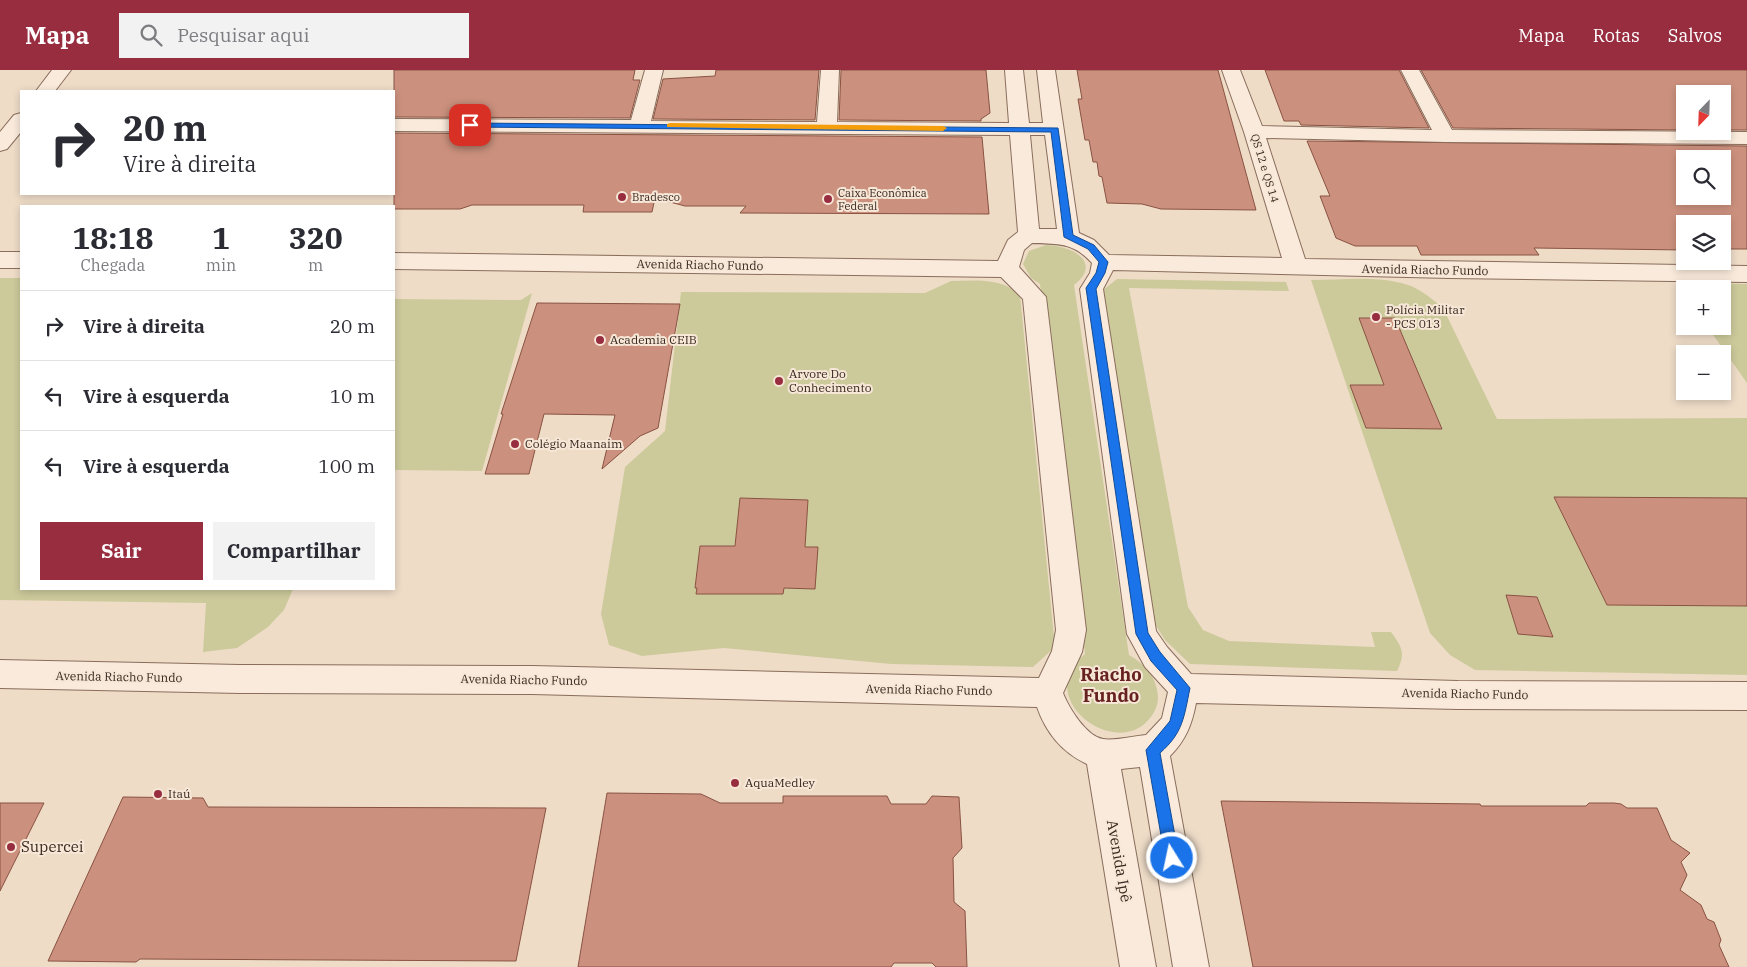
<!DOCTYPE html>
<html lang="pt">
<head>
<meta charset="utf-8">
<style>
	:root { --surface:#fff; --page:#f2f2f3; --text:#2b2b33; --muted:#7c7c81; --line:#e1e1e2; --accent:#982d40 }
	body { margin:0; font-family:"IBM Plex Serif",serif; background:var(--page); color:var(--text); height:100vh; display:flex; flex-direction:column; font-size:19px; white-space:nowrap }
	* { box-sizing:border-box; margin:0 }
	p { font-size:16px; color:var(--muted) }
	.icon { flex:none; width:28px; height:28px; fill:none; stroke:currentColor; stroke-width:2; stroke-linecap:round; stroke-linejoin:round }
	.map { position:relative; flex:1; overflow:hidden }
	.side { position:absolute; left:20px; top:135px; width:375px; height:385px; display:flex; flex-direction:column; background:var(--surface); border-radius:0px; box-shadow:0 2px 8px #0003 }
	.side>* { flex:none }
	.top-card { position:absolute; left:20px; top:20px; width:375px; height:105px; border-radius:0px; box-shadow:0 2px 8px #0003; background:#fff; color:var(--text); overflow:hidden }
	.needle { width:32px; rotate:203deg }
	.tools { position:absolute; left:1676px; top:15px; display:grid; gap:10px }
	.tools a { display:grid; place-items:center; width:55px; height:55px; border-radius:0px; background:var(--surface); box-shadow:0 2px 8px #0003; font-size:25px }
	.pin { position:absolute; display:grid; place-items:center; width:42px; height:42px; color:#fff; margin:-21px; border-radius:10px; box-shadow:0 2px 8px #0006 }
	.me { position:absolute; width:55px; margin:-28px; rotate:350deg; stroke-linejoin:round; filter:drop-shadow(0 0 4px #0008) }
	.turn { display:flex; align-items:center; gap:18px; height:105px; padding:0 20px; font-size:22px }
	.turn .icon { width:65px; height:65px; stroke-width:2.5 }
	.turn b { display:block; font-size:35px; line-height:42px }
	.eta { display:flex; justify-content:space-evenly; align-items:center; height:85px; text-align:center }
	.eta b { font-size:30px; font-weight:800; line-height:35px }
	.button { display:flex; gap:10px; margin-top:auto; padding:10px 20px }
	.button a { flex:1; height:58px; border-radius:0px; background:var(--accent); color:#fff; font-size:20px; font-weight:800; line-height:58px; text-align:center }
	.button a+a { background:var(--page); color:var(--text) }
	ul { padding:0; list-style:none }
	li { display:flex; align-items:center; gap:15px; height:70px; padding:0 20px; border-top:1px solid var(--line) }
	li div { flex:1 }
	li b { display:block; font-size:19px }
	li em { font-style:normal }
	header { display:flex; align-items:center; gap:30px; box-sizing:border-box; height:70px; padding:0 25px; background:var(--accent); color:#fff }
	header strong { font-size:24px }
	nav { display:flex; gap:28px; margin-inline-start:auto; font-size:18px }
	.search { width:350px; height:45px; background:var(--page); display:flex; align-items:center; gap:12px; box-sizing:border-box; padding:0 18px; border-radius:0px; color:var(--muted); font-size:19px }
	.map>svg:first-child { display:block }
	.green { fill:#ccca9b }
	.building { fill:#cc917e; stroke:#895242; fill-rule:evenodd }
	.lines { fill:none; stroke-linecap:round; stroke-linejoin:round }
	.minor-casing { stroke:#8a6d5c; stroke-width:2 }
	.minor { fill:#f9eadb; fill-rule:evenodd }
	.route { fill:#1a73e8; stroke:#114b97 }
	.slow { fill:#f59e0b }
	.poi-dot { fill:#982d40; stroke:#f6e7d7; stroke-width:2 }
	.labels { text-anchor:middle; stroke-width:4; stroke-linejoin:round; paint-order:stroke }
	.far-street-label { font-size:11px; fill:#3a2820; stroke:#f6e7d7 }
	.far-poi-label { font-size:11px; fill:#3a2820; stroke:#f6e7d7; text-anchor:start }
	.street-label { font-size:12px; fill:#3a2820; stroke:#f6e7d7 }
	.poi-label { font-size:12px; fill:#3a2820; stroke:#f6e7d7; text-anchor:start }
	.near-poi-label { font-size:15px; fill:#3a2820; stroke:#f6e7d7; text-anchor:start }
	.near-street-label { font-size:15px; fill:#3a2820; stroke:#f6e7d7 }
	.district-label { font-size:18px; font-weight:bold; fill:#672220; stroke:#f6e7d7 }
</style>
</head>
<body>
<header>
<strong>Mapa</strong>
<div class="search"><svg class="icon" aria-label="search" viewBox="0 0 24 24"><circle cx="10" cy="10" r="6"/><path d="M15 15l6 6"/></svg>Pesquisar aqui</div>
<nav><a>Mapa</a><a>Rotas</a><a>Salvos</a></nav>
</header>
<div class="map">
<svg width="1747" height="897" viewBox="0 0 1747 897">
	<rect width="100%" height="100%" fill="#eedcc7"/>
	<g class="green">
		<path d="M1046 175C1070 175 1104 192 1074 215L1129 585C1145 594 1157 607 1158 627 1158 635 1155 642 1150 648 1116 692 1030 627 1085 584L1040 214 1031 208 1023 194 1029 181Z"/>
		<polygon points="0,208 21,208 21,519 293,519 284,540 268,557 237,578 203,582 206,533 0,530"/>
		<path d="M1117 209 1286 212 1289 221 1129 218 1188 537 1203 560 1229 571 1375 577 1371 562H1391C1402 577 1406 583 1397 601L1190 594 1165 570 1153 551 1103 220Z"/>
		<path d="M1311 210C1342 210 1378 205 1408 215 1421 219 1433 230 1443 238L1497 349 1747 348V605L1475 600 1450 585 1430 563Z"/>
		<path d="M951 211C976 211 1000 207 1020 225L1055 577 1033 597 891 594 724 578 642 586 609 575 601 544 625 397 665 361 681 222 925 223Z"/>
		<polygon points="1707,213 1747,214 1747,313 1707,256 1722,256 1722,219 1696,219"/>
		<polygon points="532,223 482,401 394,400 394,229 521,230"/>
	</g>
	<g class="building">
		<polygon points="394,0 635,0 633,10 640,10 630,48 394,47"/>
		<polygon points="716,0 819,0 815,50 653,49 663,9 715,6"/>
		<polygon points="841,0 986,0 990,43 981,49 981,51 839,50"/>
		<polygon points="1077,0 1218,0 1256,140 1161,139 1142,134 1107,133 1102,107 1099,106 1097,92 1093,92 1089,70 1085,70 1078,29 1082,29"/>
		<polygon points="1265,0 1399,0 1429,58 1301,55 1299,51 1284,51"/>
		<polygon points="1421,0 1747,0 1747,60 1722,60 1722,24 1685,24 1685,60 1453,58"/>
		<polygon points="394,63 982,67 989,144 740,143 746,136 685,136 655,128 652,142 583,142 584,135 472,135 460,139 394,139"/>
		<path d="M1307 71 1747 76V179H1722V154H1685V180L1534 178 1539 185H1421L1417 176H1355L1336 168 1320 126H1330ZM1685 89H1722V126H1685Z"/>
		<polygon points="537,233 680,234 658,358 640,366 602,399 615,345 544,344 529,404 485,404 503,344 501,344"/>
		<polygon points="1359,248 1395,248 1442,359 1366,358 1350,315 1384,315"/>
		<polygon points="1554,427 1747,428 1747,536 1607,535"/>
		<polygon points="740,428 808,430 805,477 818,477 815,519 784,518 783,524 696,524 697,518 695,518 700,476 735,476"/>
		<polygon points="1506,525 1537,527 1553,567 1518,564"/>
		<polygon points="607,723 701,724 720,733 783,733 783,726 887,726 891,734 926,734 932,726 959,727 962,778 953,788 954,832 965,841 967,897 936,897 932,893 894,893 891,897 578,897"/>
		<polygon points="123,727 203,728 208,737 546,738 516,891 140,889 136,892 48,891"/>
		<polygon points="1221,731 1480,734 1481,736 1586,736 1589,733 1614,733 1621,734 1627,738 1657,738 1671,770 1690,783 1681,792 1687,805 1680,820 1701,835 1707,849 1714,852 1721,870 1719,875 1729,897 1253,897"/>
		<polygon points="0,733 44,733 0,821"/>
	</g>
	<g class="lines">
		<defs>
			<g id="minor">
				<polygon points="52,0 71,0 55,21 36,21"/>
				<path d="M645 0H663L651 51 817 52 821 0H839L837 52 1009 53 1005 0H1023L1029 53H1043L1037 0H1055L1079 163 1094 170 1109 185 1282 188 1244 62 1222 0H1240L1262 56 1432 60 1401 0H1419L1452 60 1747 62V74L1445 72 1266 68 1305 189 1747 196V212L1450 208 1113 200 1103 219 1156 561 1167 577 1191 604 1458 611 1747 612V640L1458 639 1196 633C1192 654 1186 670 1170 686L1209 897H1173L1140 697 1121 699 1156 897H1120L1087 694C1063 683 1046 663 1037 637L532 624 240 623 0 618V590L240 595 532 596 1039 608 1052 581 1056 560 1023 229 1001 207 394 199V183L998 191 1008 170 1018 162 1010 65 394 61V49L631 50ZM1030 65H1045L1057 159H1039ZM1032 173C1058 174 1073 172 1092 193L1090 203 1080 219 1127 564 1145 597 1168 622 1162 648 1146 665C1134 666 1114 671 1103 669 1086 666 1069 638 1063 623L1082 582 1086 560 1046 227 1019 197 1024 180Z"/>
				<polygon points="21,43 21,62 7,79 0,81 0,62 14,45"/>
				<rect x="0" y="182" width="21" height="16"/>
			</g>
		</defs>
		<use href="#minor" class="minor-casing"/>
		<use href="#minor" class="minor"/>
	</g>
	<path class="route" d="M470 53 1058 58 1073 165 1094 175 1108 192 1105 203 1096 219 1148 563 1160 582 1190 618C1184 647 1183 663 1160 683L1179 788 1177 793 1172 796 1167 793 1165 788 1146 680 1170 651 1177 620 1151 591 1136 564 1086 218 1096 203 1099 192 1088 179 1064 167 1051 62 467 57V54Z"/>
	<polygon class="slow" points="670,53 943,56 947,58 943,61 667,57 667,54"/>
	<g class="poi-dot">
		<circle cx="622" cy="127" r="5"/>
		<circle cx="828" cy="129" r="5"/>
		<circle cx="1376" cy="247" r="5"/>
		<circle cx="600" cy="270" r="5"/>
		<circle cx="779" cy="311" r="5"/>
		<circle cx="515" cy="374" r="5"/>
		<circle cx="735" cy="713" r="5"/>
		<circle cx="158" cy="724" r="5"/>
		<circle cx="11" cy="777" r="5"/>
	</g>
	<g class="labels">
		<g class="far-street-label">
			<text transform="translate(1265 98) rotate(73)" y="4">QS 12 e QS 14</text>
		</g>
		<g class="far-poi-label">
			<text x="838" y="127">Caixa Econômica<tspan x="838" dy="13">Federal</tspan></text>
			<text x="632" y="131">Bradesco</text>
		</g>
		<g class="street-label">
			<text transform="translate(700 195) rotate(1)" y="4">Avenida Riacho Fundo</text>
			<text transform="translate(1425 200) rotate(1)" y="4">Avenida Riacho Fundo</text>
			<text transform="translate(119 607) rotate(1)" y="4">Avenida Riacho Fundo</text>
			<text transform="translate(524 610) rotate(1)" y="4">Avenida Riacho Fundo</text>
			<text transform="translate(929 620) rotate(1)" y="4">Avenida Riacho Fundo</text>
			<text transform="translate(1465 624) rotate(1)" y="4">Avenida Riacho Fundo</text>
		</g>
		<g class="poi-label">
			<text x="1386" y="244">Polícia Militar<tspan x="1386" dy="14">- PCS 013</tspan></text>
			<text x="610" y="274">Academia CEIB</text>
			<text x="789" y="308">Arvore Do<tspan x="789" dy="14">Conhecimento</tspan></text>
			<text x="525" y="378">Colégio Maanaim</text>
			<text x="745" y="717">AquaMedley</text>
			<text x="168" y="728">Itaú</text>
		</g>
		<g class="near-poi-label">
			<text x="21" y="782">Supercei</text>
		</g>
		<g class="near-street-label">
			<text transform="translate(1119 791) rotate(80)" y="5">Avenida Ipê</text>
		</g>
		<g class="district-label">
			<text x="1111" y="611">Riacho<tspan x="1111" dy="21">Fundo</tspan></text>
		</g>
	</g>
</svg>
<div class="tools">
<a><svg class="needle" viewBox="-14 -14 28 28"><path d="M0-13l5 13h-10z" fill="#e53935"/><path d="M0 13l5-13h-10z" fill="#7c7c81"/></svg></a>
<a><svg class="icon" aria-label="search" viewBox="0 0 24 24"><circle cx="10" cy="10" r="6"/><path d="M15 15l6 6"/></svg></a>
<a><svg class="icon" aria-label="layers" viewBox="0 0 24 24"><path d="M12 4l9 5-9 5-9-5zM3 14l9 5 9-5"/></svg></a>
<a>+</a>
<a>−</a>
</div>
<div class="pin" style="left:470px;top:55px;background:#d93025"><svg class="icon" aria-label="arrive" viewBox="0 0 24 24"><path d="M6 21V4h12l-3 4 3 4H6"/></svg></div>
<svg class="me" style="left:1172px;top:788px" viewBox="-20 -20 40 40"><circle r="17" fill="#1a73e8" stroke="#fff" stroke-width="3"/><path d="M0-11L8 9 0 5-8 9z" fill="#fff"/></svg>
<div class="top-card">
<div class="turn"><svg class="icon" aria-label="right" viewBox="0 0 24 24"><path d="M7 20v-9h11M14 6l5 5-5 5"/></svg><div><b>20 m</b>Vire à direita</div></div>
</div>
<section class="side">
<div class="eta">
<div><b>18:18</b><p>Chegada</p></div>
<div><b>1</b><p>min</p></div>
<div><b>320</b><p>m</p></div>
</div>
<ul>
<li><svg class="icon" aria-label="right" viewBox="0 0 24 24"><path d="M7 20v-9h11M14 6l5 5-5 5"/></svg><div><b>Vire à direita</b></div><em>20 m</em></li>
<li><svg class="icon" aria-label="left" viewBox="0 0 24 24"><path d="M17 20v-9H6M10 6l-5 5 5 5"/></svg><div><b>Vire à esquerda</b></div><em>10 m</em></li>
<li><svg class="icon" aria-label="left" viewBox="0 0 24 24"><path d="M17 20v-9H6M10 6l-5 5 5 5"/></svg><div><b>Vire à esquerda</b></div><em>100 m</em></li>
</ul>
<div class="button"><a>Sair</a><a>Compartilhar</a></div>
</section>
</div>
</body>
</html>
